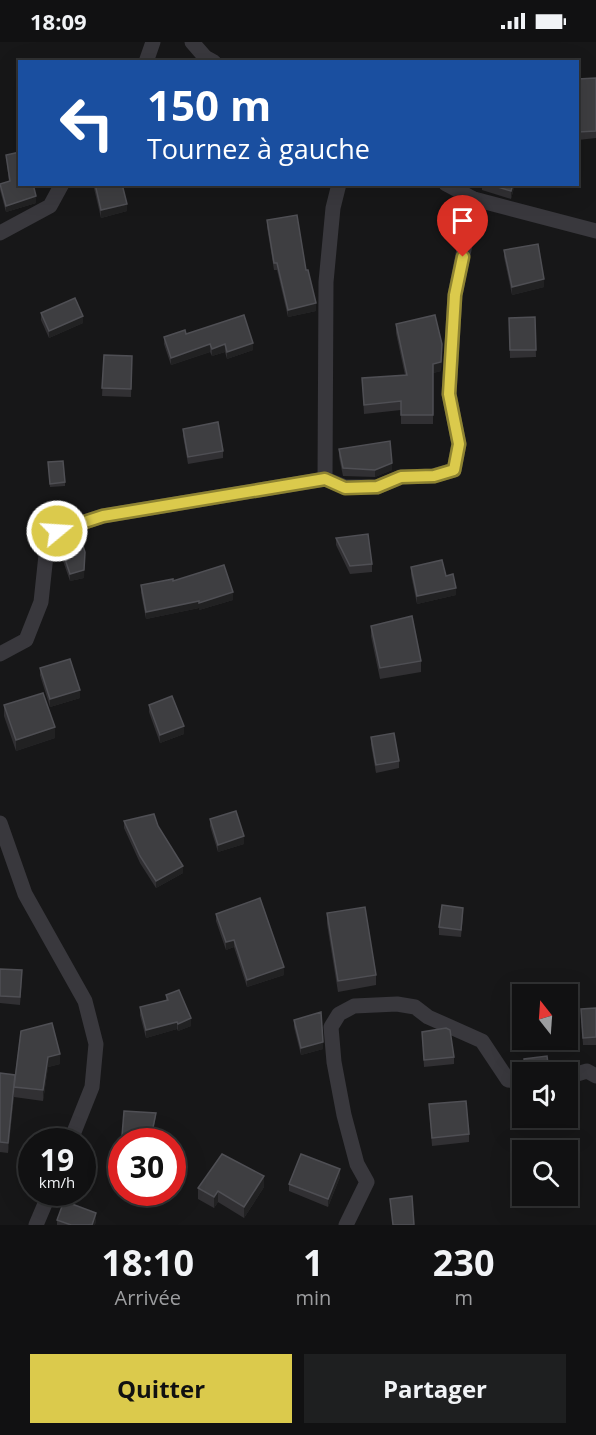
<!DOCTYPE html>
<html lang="fr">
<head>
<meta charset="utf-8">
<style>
	:root { --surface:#111112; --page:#1e1f20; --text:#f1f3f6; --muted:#9c9d9f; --line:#303132; --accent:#dbca4c }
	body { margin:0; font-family:"Open Sans",sans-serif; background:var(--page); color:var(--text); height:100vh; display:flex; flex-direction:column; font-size:22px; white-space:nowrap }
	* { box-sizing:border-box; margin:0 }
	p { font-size:20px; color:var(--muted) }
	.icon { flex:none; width:33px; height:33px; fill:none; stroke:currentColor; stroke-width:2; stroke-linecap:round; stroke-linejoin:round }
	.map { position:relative; height:1183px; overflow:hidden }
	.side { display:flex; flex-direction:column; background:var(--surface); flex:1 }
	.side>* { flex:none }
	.guide { position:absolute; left:18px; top:18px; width:561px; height:126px; border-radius:0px; box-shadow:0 6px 24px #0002,0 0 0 2px var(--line); background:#1a4fa0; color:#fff; overflow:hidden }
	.needle { width:39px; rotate:343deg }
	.controls { position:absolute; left:512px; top:942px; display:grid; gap:12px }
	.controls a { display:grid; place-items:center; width:66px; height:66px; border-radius:0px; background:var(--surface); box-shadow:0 6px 24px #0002,0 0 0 2px var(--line); font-size:30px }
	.speed { position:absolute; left:18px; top:1086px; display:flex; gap:12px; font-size:30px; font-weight:700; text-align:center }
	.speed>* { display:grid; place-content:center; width:78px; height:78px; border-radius:50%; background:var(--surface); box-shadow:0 6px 24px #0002,0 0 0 2px var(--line); line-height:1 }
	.speed small { font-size:15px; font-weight:400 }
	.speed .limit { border:9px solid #d22; background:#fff; color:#111 }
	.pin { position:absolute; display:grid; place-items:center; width:51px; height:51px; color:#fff; margin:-62px -26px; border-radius:50% 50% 50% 0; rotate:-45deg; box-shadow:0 0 6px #0007 }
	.pin .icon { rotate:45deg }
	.me { position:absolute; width:66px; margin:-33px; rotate:72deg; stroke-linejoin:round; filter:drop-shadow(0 0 4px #0008) }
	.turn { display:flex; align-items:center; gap:21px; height:126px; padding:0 30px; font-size:27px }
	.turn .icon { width:78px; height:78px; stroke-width:2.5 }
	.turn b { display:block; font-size:42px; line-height:51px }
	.eta { display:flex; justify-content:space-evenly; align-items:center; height:102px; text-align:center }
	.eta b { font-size:36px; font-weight:700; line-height:42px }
	.button { display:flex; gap:12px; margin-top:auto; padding:12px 30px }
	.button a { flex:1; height:69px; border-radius:0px; background:var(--accent); color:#111; font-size:24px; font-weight:700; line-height:69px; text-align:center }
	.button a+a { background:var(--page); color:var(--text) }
	.status { display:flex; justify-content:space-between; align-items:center; height:42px; padding:0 30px; background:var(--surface); direction:ltr }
	.status svg { height:16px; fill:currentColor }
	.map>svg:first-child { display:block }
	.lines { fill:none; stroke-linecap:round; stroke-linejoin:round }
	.minor { stroke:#39383d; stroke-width:15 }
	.wall { fill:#313033 }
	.shaded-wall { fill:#212122 }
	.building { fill:#3e3e41; stroke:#4f4f54; stroke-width:1.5 }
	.route-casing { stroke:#8e8331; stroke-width:15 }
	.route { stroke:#dbca4c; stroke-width:10 }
</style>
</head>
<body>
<div class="status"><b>18:09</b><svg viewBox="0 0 49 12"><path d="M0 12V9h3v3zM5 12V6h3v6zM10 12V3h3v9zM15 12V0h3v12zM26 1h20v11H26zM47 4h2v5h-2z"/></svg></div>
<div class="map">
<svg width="596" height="1183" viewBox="0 0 596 1183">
	<rect width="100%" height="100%" fill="#171718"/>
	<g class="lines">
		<g class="minor">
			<polyline points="192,0 205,15 214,20"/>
			<polyline points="146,20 153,0"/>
			<polyline points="446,142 474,157 596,189"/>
			<polyline points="0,191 50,164 62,142"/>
			<polyline points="325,437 326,240 333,166 339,142"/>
			<polyline points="0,612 26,598 41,560 46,513 57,489 103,474 325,437 345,445 377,445 401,435 433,434 454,428 459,402 449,352 455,253 474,157"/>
			<polyline points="0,781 25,852 85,959 96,1002 92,1045 70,1100"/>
			<polyline points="567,1035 587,1029 596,1034"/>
			<polyline points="36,1183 50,1150"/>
			<polyline points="346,1183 367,1140 357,1122 344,1073 334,1020 331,985 339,972 354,964 397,962 415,965 428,975 482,999 508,1038 522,1040"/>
		</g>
	</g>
	<g class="wall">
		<polygon points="596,36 596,96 578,98 578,37"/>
		<polygon points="6,113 36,161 6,170 0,148 0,142 9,140"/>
		<polygon points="93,142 122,142 127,169 101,176"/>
		<polygon points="482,142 515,142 511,157 482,148"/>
		<polygon points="267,178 306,228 316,269 288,275 277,228 274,228 267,185"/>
		<polygon points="504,208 544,245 512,253 504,215"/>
		<polygon points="41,271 83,281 49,296 41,278"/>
		<polygon points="535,275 536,315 510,316 509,276"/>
		<polygon points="396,282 442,311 441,329 433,331 433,382 401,382 401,368 364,372 362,336 405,333 396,291"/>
		<polygon points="186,292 253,308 227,317 225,310 212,314 210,310 171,323 164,302 164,295"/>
		<polygon points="104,313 132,314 131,355 102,354"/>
		<polygon points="183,387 223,409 223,416 188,422 183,394"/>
		<polygon points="339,407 392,428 375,435 343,434 339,415"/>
		<polygon points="48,424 65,440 65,444 50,445"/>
		<polygon points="336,496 372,522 372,530 350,532 336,503"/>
		<polygon points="62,508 84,536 70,539 62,516"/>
		<polygon points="411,525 446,534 456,553 417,562 411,533"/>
		<polygon points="141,543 233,558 199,568 199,566 146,577 141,551"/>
		<polygon points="371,584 421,619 421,630 380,637 371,594"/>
		<polygon points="40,626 80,656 50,665 40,633"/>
		<polygon points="4,663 55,696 16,709 4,674"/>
		<polygon points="149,663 184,692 160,701 149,670"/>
		<polygon points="371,695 399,719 399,726 376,731 371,703"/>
		<polygon points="210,777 244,802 218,810 210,784"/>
		<polygon points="124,779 158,784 183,831 156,846 140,821 124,786"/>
		<polygon points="327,871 376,933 376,943 338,950 327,882"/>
		<polygon points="216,872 284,933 247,945 234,905 226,908 216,879"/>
		<polygon points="463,873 461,895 439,893 439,885"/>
		<polygon points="0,927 22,935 20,963 0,961"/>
		<polygon points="166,953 191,984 178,989 177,987 146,996 140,973 140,965 166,958"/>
		<polygon points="596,966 596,1003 583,1003 581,975"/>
		<polygon points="294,978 323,1007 301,1013 294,985"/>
		<polygon points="21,989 60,1022 48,1025 43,1059 14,1055 14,1054 8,1111 0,1110 0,1031 15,1033"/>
		<polygon points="422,990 454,1015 454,1022 424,1025"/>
		<polygon points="547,1014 549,1030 525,1030 524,1017"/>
		<polygon points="429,1062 469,1092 469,1100 432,1104"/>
		<polygon points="124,1069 156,1074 151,1099 122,1098"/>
		<polygon points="340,1135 328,1165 289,1149 289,1142"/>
		<polygon points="264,1145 244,1176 218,1160 214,1166 198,1157 198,1146"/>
		<polygon points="57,1178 96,1178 95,1183 57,1183"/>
	</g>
	<g class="shaded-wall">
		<polygon points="78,142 88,142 78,145"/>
		<polygon points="513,142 515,142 511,157 511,149"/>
		<polygon points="36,154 36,161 6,170 6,164"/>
		<polygon points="127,162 127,169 101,176 101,168"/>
		<polygon points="544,237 544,245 512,253 512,245"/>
		<polygon points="316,261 316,269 288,275 288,268"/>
		<polygon points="83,274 83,281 49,296 49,289"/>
		<polygon points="253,301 253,308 227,317 227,310"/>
		<polygon points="210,302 210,310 171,323 171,316"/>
		<polygon points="225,302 225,310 212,314 212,307"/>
		<polygon points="442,302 441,329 433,331 433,382 433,322"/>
		<polygon points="392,421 392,428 375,435 375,428"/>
		<polygon points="85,517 84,536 70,539 70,532"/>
		<polygon points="456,546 456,553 417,562 417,554"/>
		<polygon points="233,550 233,558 199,568 199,561"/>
		<polygon points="199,559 199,566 146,577 146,570"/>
		<polygon points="80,648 80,656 50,665 50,657"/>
		<polygon points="184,684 184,692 160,701 160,693"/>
		<polygon points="55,685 55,696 16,709 16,698"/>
		<polygon points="244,794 244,802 218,810 218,803"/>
		<polygon points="183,824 183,831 156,846 156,839"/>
		<polygon points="234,898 234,905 226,908 226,900"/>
		<polygon points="284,925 284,933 247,945 247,938"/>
		<polygon points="191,976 191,984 178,989 178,982"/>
		<polygon points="177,980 177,987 146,996 146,988"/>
		<polygon points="323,1000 323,1007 301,1013 301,1006"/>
		<polygon points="60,1012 60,1022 48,1025 43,1059 43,1048 48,1015"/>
		<polygon points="14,1045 14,1054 8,1111 8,1101"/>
		<polygon points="340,1127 340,1135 328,1165 328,1157"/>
		<polygon points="264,1134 264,1145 244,1176 244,1165"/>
		<polygon points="218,1149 218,1160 214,1166 214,1155"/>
		<polygon points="96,1171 96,1178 95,1183 92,1183"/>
	</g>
	<g class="building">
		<polygon points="596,36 596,89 578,90 578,37"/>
		<polygon points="20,110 20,142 33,142 36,154 6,164 0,142 10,139 6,113"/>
		<polygon points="95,142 122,142 127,162 101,168"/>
		<polygon points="488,142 513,142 511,149"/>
		<polygon points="297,173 306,228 308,228 316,261 288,268 277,221 274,221 267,178"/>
		<polygon points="538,202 544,237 512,245 504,208"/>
		<polygon points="75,256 83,274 49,289 41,271"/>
		<polygon points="244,273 253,301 227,310 225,302 212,307 210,302 171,316 164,295 185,288 186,292"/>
		<polygon points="435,273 442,302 441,320 433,322 433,373 401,373 401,359 364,363 362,336 407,333 396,282"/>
		<polygon points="535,275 536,308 510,308 509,276"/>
		<polygon points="104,313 132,314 131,347 102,346"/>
		<polygon points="218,380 223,409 188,415 183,387"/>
		<polygon points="390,399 392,421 375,428 343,426 339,407"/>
		<polygon points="63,419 65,440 50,442 48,420"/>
		<polygon points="368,492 372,522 350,524 336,496"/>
		<polygon points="82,501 85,510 84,528 70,532 62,508"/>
		<polygon points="442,518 446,534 453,532 456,546 417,554 411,525"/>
		<polygon points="224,523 233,550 199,561 199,559 146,570 141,543 173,537 173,539"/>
		<polygon points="412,574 421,619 380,626 371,584"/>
		<polygon points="70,617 80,648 50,657 40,626"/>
		<polygon points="43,651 55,685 16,698 4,663"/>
		<polygon points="172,654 184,684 160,693 149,663"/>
		<polygon points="394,691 399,719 376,723 371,695"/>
		<polygon points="236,769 244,794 218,803 210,777"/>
		<polygon points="154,772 158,784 183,824 156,839 140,814 124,779"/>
		<polygon points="260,856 284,925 247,938 234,898 226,900 216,872"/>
		<polygon points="442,863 463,866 461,888 439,885"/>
		<polygon points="365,865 376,933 338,939 327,871"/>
		<polygon points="0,927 22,928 20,955 0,954"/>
		<polygon points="179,948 191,976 178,982 177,980 146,988 140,965 168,958 166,953"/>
		<polygon points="596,966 596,995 583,996 581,967"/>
		<polygon points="321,970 323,1000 301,1006 294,978"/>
		<polygon points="52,981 60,1012 48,1015 43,1048 14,1045 21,989"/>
		<polygon points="446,986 450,988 454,1015 424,1018 422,990"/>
		<polygon points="547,1014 549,1029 530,1030 525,1027 524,1017"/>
		<polygon points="0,1031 15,1033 8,1101 0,1100"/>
		<polygon points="466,1059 469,1092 432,1096 429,1062"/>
		<polygon points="124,1069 156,1071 151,1095 122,1094"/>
		<polygon points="222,1112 264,1134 244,1165 218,1149 214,1155 198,1146"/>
		<polygon points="301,1112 340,1127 328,1157 289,1142"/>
		<polygon points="412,1154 414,1183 393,1183 390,1157"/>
		<polygon points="64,1159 96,1171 92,1183 71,1183 57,1178"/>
	</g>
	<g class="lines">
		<defs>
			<polyline id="route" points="57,489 103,474 325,437 345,446 377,445 401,435 434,434 454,428 459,402 449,352 455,253 463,215"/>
		</defs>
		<use href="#route" class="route-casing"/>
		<use href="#route" class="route"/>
	</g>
</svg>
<div class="controls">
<a><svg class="needle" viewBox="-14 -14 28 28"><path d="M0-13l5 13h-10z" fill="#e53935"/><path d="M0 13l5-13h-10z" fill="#9c9d9f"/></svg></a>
<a><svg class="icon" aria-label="sound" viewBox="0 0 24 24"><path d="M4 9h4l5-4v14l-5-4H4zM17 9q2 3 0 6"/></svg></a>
<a><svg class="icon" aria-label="search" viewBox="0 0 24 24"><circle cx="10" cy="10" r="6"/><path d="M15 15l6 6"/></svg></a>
</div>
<div class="speed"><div>19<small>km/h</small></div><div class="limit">30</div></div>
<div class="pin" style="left:463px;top:215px;background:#d93025"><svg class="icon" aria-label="arrive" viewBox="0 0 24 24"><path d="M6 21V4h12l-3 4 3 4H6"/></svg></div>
<svg class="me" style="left:57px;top:489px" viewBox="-20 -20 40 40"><circle r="17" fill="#dbca4c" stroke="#fff" stroke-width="3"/><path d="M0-11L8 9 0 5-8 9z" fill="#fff"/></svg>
<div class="guide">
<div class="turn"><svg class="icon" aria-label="left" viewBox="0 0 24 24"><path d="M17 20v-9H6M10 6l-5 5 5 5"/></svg><div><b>150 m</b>Tournez à gauche</div></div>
</div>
</div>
<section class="side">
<div class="eta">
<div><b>18:10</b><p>Arrivée</p></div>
<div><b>1</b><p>min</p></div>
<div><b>230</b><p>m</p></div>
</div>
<div class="button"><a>Quitter</a><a>Partager</a></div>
</section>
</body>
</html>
